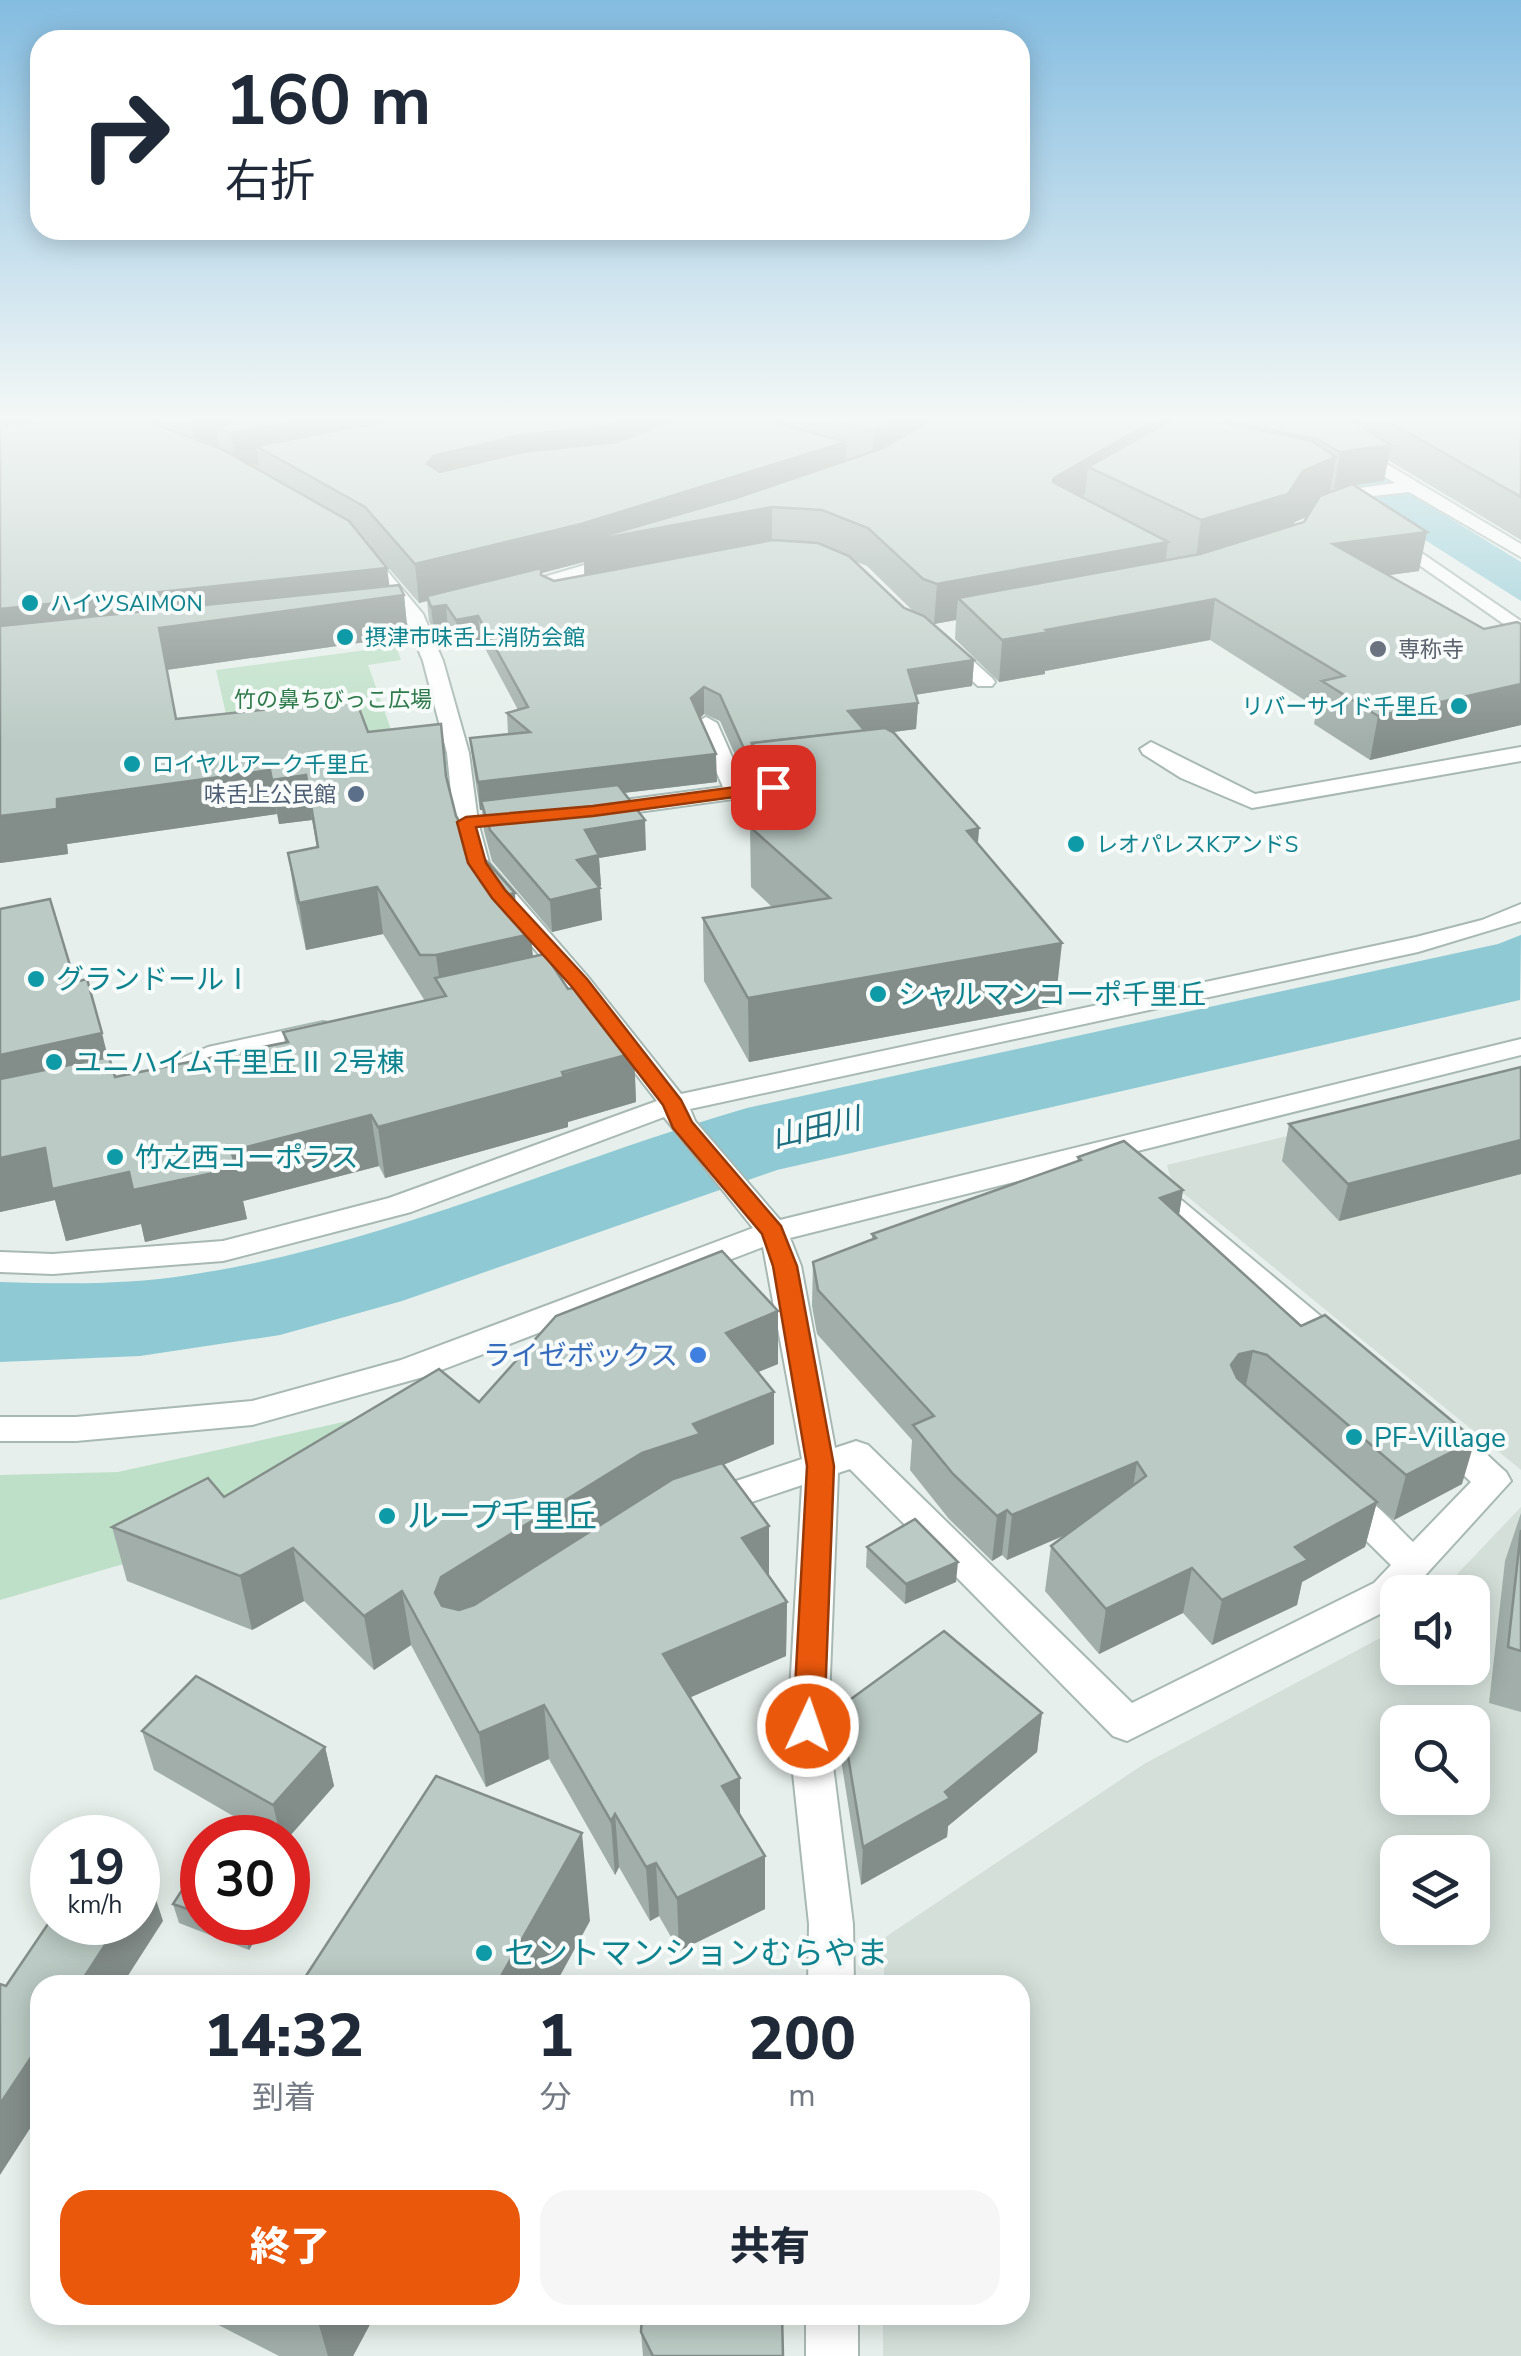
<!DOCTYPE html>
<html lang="ja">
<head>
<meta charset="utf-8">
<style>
	:root { --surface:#fff; --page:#f6f6f7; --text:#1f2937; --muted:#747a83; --accent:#ea580c }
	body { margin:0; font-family:"Nunito Sans","Noto Sans JP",sans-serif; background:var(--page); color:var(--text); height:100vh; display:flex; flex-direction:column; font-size:38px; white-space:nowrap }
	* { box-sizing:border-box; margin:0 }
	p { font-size:32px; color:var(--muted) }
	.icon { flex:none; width:55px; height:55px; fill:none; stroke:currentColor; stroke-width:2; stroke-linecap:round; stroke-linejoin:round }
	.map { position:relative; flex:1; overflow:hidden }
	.sheet { position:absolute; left:30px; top:1975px; width:1000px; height:350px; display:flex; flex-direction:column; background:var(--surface); border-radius:30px; box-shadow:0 5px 25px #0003 }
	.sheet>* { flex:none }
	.top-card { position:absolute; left:30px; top:30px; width:1000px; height:210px; border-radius:30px; box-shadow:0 5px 25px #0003; background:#fff; color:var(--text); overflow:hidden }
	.buttons { position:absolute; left:1380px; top:1575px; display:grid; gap:20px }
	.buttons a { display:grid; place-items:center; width:110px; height:110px; border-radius:20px; background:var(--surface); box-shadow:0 5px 25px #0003; font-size:50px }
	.speed { position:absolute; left:30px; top:1815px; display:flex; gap:20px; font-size:50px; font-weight:700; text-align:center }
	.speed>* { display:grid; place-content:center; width:130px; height:130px; border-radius:50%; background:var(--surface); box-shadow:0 5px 25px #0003; line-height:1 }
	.speed small { font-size:25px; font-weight:400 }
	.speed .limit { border:15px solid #d22; background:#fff; color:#111 }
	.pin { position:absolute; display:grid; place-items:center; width:85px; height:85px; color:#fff; margin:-42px; border-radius:20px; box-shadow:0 5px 15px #0006 }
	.me { position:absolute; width:110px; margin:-55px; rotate:3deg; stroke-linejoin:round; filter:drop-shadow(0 0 8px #0008) }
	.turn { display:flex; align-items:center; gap:35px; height:210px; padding:0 30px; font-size:45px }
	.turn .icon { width:130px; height:130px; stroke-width:2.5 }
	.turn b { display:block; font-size:70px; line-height:85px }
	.eta { display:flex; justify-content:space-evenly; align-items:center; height:170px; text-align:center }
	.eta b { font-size:60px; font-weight:800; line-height:70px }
	.button { display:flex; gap:20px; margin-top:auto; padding:20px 30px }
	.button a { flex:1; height:115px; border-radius:30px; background:var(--accent); color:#fff; font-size:40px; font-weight:800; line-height:115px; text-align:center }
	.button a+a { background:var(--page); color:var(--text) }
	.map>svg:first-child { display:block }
	.built { fill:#d4dfda; fill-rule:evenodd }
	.green { fill:#bfe0c8 }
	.water { fill:#8ec9d4 }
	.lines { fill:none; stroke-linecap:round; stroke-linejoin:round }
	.street-casing { stroke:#a8b8b2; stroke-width:4 }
	.street { fill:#fff; fill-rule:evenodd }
	.wall { fill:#a1aea9; fill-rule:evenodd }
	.shaded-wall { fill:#838d89 }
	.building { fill:#bbcac4; stroke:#838d89; stroke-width:2.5 }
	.route { fill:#ea580c; stroke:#983908; stroke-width:2.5 }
	.culture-dot { fill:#0f9aa8; stroke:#f7fbf9; stroke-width:4 }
	.worship-dot { fill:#6b7280; stroke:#f7fbf9; stroke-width:4 }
	.service-dot { fill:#5c6f8a; stroke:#f7fbf9; stroke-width:4 }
	.shop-dot { fill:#3f7fe0; stroke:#f7fbf9; stroke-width:4 }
	.labels { text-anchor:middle; stroke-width:8; stroke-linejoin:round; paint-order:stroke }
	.far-culture-label { font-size:22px; fill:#0d838f; stroke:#f7fbf9; text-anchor:start }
	.far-worship-label { font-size:22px; fill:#5b616d; stroke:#f7fbf9; text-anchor:start }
	.far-park-label { font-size:22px; fill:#2d7a4b; stroke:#f7fbf9 }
	.far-service-label { font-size:22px; fill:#4e5e75; stroke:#f7fbf9; text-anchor:end }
	.culture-label { font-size:28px; fill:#0d838f; stroke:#f7fbf9; text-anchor:start }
	.shop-label { font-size:28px; fill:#366cbe; stroke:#f7fbf9; text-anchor:end }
	.water-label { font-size:30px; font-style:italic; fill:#1c6f80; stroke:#f7fbf9 }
	.near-culture-label { font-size:32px; fill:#0d838f; stroke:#f7fbf9; text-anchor:start }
</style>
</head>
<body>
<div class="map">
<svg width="1521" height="2356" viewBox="0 0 1521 2356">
	<rect width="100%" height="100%" fill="#e6efeb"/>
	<g class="built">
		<polygon points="1521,1080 1521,1470 1172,1184 1167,1165"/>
		<path d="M1521 1507V2356H883V2315H1020V1985H884V1938L1144 1764 1397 1629 1398 1668H1472V1592H1440ZM1398 1722H1472V1798H1398ZM1398 1852H1472V1928H1398Z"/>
	</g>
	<g class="green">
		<polygon points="396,646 401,660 368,665 393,735 235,754 216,670"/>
		<polygon points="393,1411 161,1553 0,1600 0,1475 118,1472"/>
	</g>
	<g class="water">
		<polygon points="1235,419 1300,426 1521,562 1521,601"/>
		<path d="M1521 935 1520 1000 777 1170 402 1301 280 1335 140 1356 0 1362V1282C63 1284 127 1285 189 1275 382 1246 561 1162 747 1108L1498 944Z"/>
	</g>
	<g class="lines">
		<defs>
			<g id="street">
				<polygon points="1289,417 1308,417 1521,544 1521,557 1409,492 1326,501 1326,493 1395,483"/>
				<polygon points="1388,530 1521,621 1521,636 1382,539 1379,535"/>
				<path d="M363 548 369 549 423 614 443 661 469 753 478 822 489 863 588 977 681 1094 1416 937 1482 920 1521 904V921L1418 952 690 1109 695 1121 780 1220 1521 1039V1055L790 1238 801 1266 835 1448 856 1441 868 1445 1132 1703 1374 1583 1391 1565 1324 1499 1329 1490C1361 1480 1391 1522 1413 1542L1471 1482 1422 1435 1427 1426C1456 1417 1484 1454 1506 1472L1511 1481 1410 1592H1398V1605L1127 1741 1113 1736 850 1469 838 1473 828 1726 853 1924 854 1985H808L809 1924 788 1726 802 1485 704 1518 691 1514 686 1505 691 1496 802 1459 763 1247 423 1377 252 1425 76 1441H0V1417H76L252 1401 401 1360 753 1228 664 1117 411 1212 223 1261 53 1274 0 1272V1252L53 1254 223 1241 389 1198 657 1101 570 989 490 899 465 863 454 822 447 753 423 661 404 615 354 553Z"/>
				<polygon points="622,554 629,556 629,564 513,598 503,592 506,588"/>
				<polygon points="945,640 952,642 992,678 995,682 992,686 978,686 938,650 935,646"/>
				<polygon points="706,717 717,723 744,784 791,778 802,785 799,790 594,818 586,816 582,811 586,806 594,804 723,787 695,723"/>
				<polygon points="1151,742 1255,794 1521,747 1521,761 1252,808 1181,778 1143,754 1140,749"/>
				<polygon points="323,1022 333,1024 337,1030 333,1036 226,1059 166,1083 152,1075 156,1069 208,1047"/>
				<polygon points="1150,1181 1161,1183 1348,1339 1353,1347 1348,1355 1336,1358 1324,1355 1139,1197 1135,1190 1139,1183"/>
				<rect x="806" y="2315" width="52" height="41"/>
			</g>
		</defs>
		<use href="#street" class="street-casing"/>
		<use href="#street" class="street"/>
	</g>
	<g class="wall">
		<path d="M0 417H1521V540L1388 460 1384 481 1355 485 1419 571 1388 575 1484 629 1521 624V725L1370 760 1314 724 1317 708 1210 640 1045 671V674L999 682 955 639 956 620 934 624 974 660 972 686 915 695 918 703 916 729 893 732 979 828 978 843 1055 1006 749 1062 704 981 703 918 772 907 751 887 750 827 768 822 752 801V779L746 780 720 721 704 714 700 718 717 782 624 793 646 850 599 858 601 886H599L602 920 552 932 492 861 484 831 482 810H480L473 765 470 738 508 734 507 713 518 710 481 641 458 645 448 630 434 632 429 621 427 601 419 603 367 543 387 568 389 586 404 595 408 636 166 670 176 719 368 732 446 776 456 816 474 847 516 910 533 956 634 1053 636 1102 568 1122V1127L385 1178 379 1166 243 1201 247 1219 145 1242 141 1224 66 1241 55 1200 0 1212V909L75 982 108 1057 115 1077 285 1042 283 1032 425 1001 383 934 306 950 295 899 288 853 317 848 312 820 279 824 277 814 67 844 68 854 0 863ZM1307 517 1304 522 1293 525 1295 522ZM854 561 867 566 914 612 904 608ZM584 562V575L554 581 542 575V573Z"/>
		<polygon points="1521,1067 1521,1174 1339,1221 1282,1161 1289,1124"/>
		<polygon points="1078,1157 1183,1190 1179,1215 1462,1484 1394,1520 1376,1505 1365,1547 1302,1582 1297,1605 1212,1645 1183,1613 1099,1654 1045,1591 1051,1546 1068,1534 1007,1560 1002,1555 992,1561 949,1519 910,1470 912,1440 817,1334 812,1306 813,1262 872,1240 872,1234 1077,1161"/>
		<polygon points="778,1311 778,1364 758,1372 774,1392 774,1444 723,1465 769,1526 769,1576 787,1602 786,1656 690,1697 740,1815 765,1909 679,1951 659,1916 650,1921 619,1867 615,1875 549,1759 486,1787 411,1645 374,1670 304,1601 252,1630 127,1581 112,1527 224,1497 479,1402"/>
		<polygon points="1521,1513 1521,1712 1489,1703 1505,1561"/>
		<polygon points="867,1547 956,1582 905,1604 866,1567"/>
		<polygon points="840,1707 1042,1713 1037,1752 948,1826 947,1837 861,1885 839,1747"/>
		<polygon points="142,1731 325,1747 334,1786 288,1838 271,1838 154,1770"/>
		<polygon points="202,1859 202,1922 266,1922 249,1950 179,1923 173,1904"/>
		<polygon points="199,2315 375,2315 353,2356 279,2356"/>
		<polygon points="641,2332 783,2356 643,2356"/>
	</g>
	<g class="shaded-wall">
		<polygon points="0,417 88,417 0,448"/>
		<polygon points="193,417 503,417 256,446 259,465 236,469 231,433 216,428 219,446 196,453 190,418"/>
		<polygon points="631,417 690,417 690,430 436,492 427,464 433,456 520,435"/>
		<polygon points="899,417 942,417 872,467 873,431"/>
		<polygon points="1153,421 1149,456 1088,467 1085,494 1051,515 1054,478"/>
		<polygon points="846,442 845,477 772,507 772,544 585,580 584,562 542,573 427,596 427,601 419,603 415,564"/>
		<polygon points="1391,445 1384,481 1334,488 1340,452"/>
		<polygon points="1336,457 1327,508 1295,522 1280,547 1194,573 1201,520 1303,471"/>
		<polygon points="1427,532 1419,571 1326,584 1333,544"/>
		<polygon points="1168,542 1163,580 958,598 956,620 934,624 937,584"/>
		<polygon points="387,568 391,597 404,595 408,636 166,670 0,650 0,609"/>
		<polygon points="1215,599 1210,640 1045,671 1045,674 999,682 1002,640 1046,630"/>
		<polygon points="446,605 448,630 434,632 431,607"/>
		<polygon points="478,616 481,641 458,645 456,620"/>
		<polygon points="974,660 972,686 907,696 908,670"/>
		<polygon points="1521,684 1521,725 1370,760 1378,716"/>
		<polygon points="704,687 704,714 692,725 691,698"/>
		<polygon points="918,703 916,729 847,738 848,711"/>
		<polygon points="752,752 752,779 746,780 746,753"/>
		<polygon points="716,754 717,782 484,809 481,801 482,810 480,810 478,782"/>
		<polygon points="270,770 277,814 67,844 68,854 0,863 0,816 57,799"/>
		<polygon points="306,775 312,820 279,824 272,780"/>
		<polygon points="645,820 646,850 599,858 601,886 579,891 577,860 585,830"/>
		<polygon points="979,828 974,888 967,831"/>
		<polygon points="377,887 383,934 306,950 299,903"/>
		<polygon points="600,888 602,920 552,932 550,900"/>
		<polygon points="515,893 518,937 531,934 535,981 446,996 440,985 436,955 506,895"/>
		<polygon points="1062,943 1055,1006 749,1062 748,998"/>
		<polygon points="102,1033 114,1082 0,1107 0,1055"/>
		<polygon points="634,1053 636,1102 568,1122 568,1127 385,1178 378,1127"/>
		<polygon points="371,1115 379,1166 243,1201 247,1219 145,1242 141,1224 66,1241 55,1200 0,1212 0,1158 45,1148 231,1151"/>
		<polygon points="1521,1140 1521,1174 1339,1221 1348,1184"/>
		<polygon points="1183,1190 1176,1233 1160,1198"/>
		<polygon points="778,1311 778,1364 726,1385 726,1333"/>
		<polygon points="1253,1351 1244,1395 1231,1365 1239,1354"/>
		<polygon points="774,1392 774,1444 701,1474 449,1631 435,1593 441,1577 642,1453 693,1424"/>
		<polygon points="1475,1440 1462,1484 1394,1520 1406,1475"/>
		<polygon points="1137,1462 1130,1507 1007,1560 1012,1515"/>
		<polygon points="1377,1502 1365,1547 1302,1582 1297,1605 1212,1645 1222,1600 1295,1547"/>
		<polygon points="1007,1510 1002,1555 992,1561 997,1516"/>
		<polygon points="769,1526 769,1580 742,1538"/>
		<polygon points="293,1548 304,1601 252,1630 240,1576"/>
		<polygon points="958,1562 956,1582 905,1604 906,1584"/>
		<polygon points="1192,1568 1183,1613 1099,1654 1106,1609"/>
		<polygon points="402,1591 411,1645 374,1670 364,1616"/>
		<polygon points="787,1602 786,1656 666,1708 663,1654"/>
		<polygon points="544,1705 549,1759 486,1787 479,1733"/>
		<polygon points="1042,1713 1037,1752 948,1826 947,1837 861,1885 863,1847 945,1792"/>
		<polygon points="325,1747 334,1786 288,1838 281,1838 273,1805"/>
		<polygon points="740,1778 740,1831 722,1786"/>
		<polygon points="615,1814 619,1867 615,1875 611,1821"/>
		<polygon points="582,1833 590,1921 555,1985 496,1985"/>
		<polygon points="765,1856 765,1909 679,1951 677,1898"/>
		<polygon points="656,1863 659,1916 650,1921 646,1867"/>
		<polygon points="288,1865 291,1882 288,1888"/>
		<polygon points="149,1878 163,1921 122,1985 79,1985 120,1922 138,1922 138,1896"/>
		<polygon points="249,1922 266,1922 249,1950 244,1930"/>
		<polygon points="40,2044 40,2113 0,2175 0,2104"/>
		<polygon points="316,2315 375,2315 353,2356 328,2356"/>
	</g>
	<g class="building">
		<polygon points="61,417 136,417 222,449 349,521 387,568 0,609 0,428"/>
		<polygon points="251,417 319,417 231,433 216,428"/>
		<polygon points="410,417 631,417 607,426 520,435 433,456 427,464 440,472 522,452 617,442 682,417 756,417 846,442 581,524 415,564 365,507 256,446"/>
		<polygon points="819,417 899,417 873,431"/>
		<polygon points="937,417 1136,417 1153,421 1054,478 1053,482 1168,542 937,584 923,579 868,528 822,510 772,507 583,542 739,497 883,448"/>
		<polygon points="1177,417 1197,417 1312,441 1336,457 1303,471 1288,494 1201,520 1088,467"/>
		<polygon points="1213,417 1346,417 1391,445 1340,452 1318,440"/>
		<polygon points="1381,417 1521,417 1521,497"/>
		<polygon points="1352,484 1427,532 1333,544 1484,629 1517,622 1521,624 1521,684 1378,716 1322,681 1344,676 1215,599 1046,630 1049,632 1002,640 958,598 1200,554 1304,522 1320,496"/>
		<polygon points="773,540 818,543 849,556 904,608 924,616 974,660 908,670 918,703 848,711 865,731 752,743 752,752 746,753 720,695 704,687 691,698 716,754 478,782 470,738 530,732 507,713 528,707 478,616 456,620 446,605 431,607 427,596 541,568 541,575 554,581"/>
		<polygon points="399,585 404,595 159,628 176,719 356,700 368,732 441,724 446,776 456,816 474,847 515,893 506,895 531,934 436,955 420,955 377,887 299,903 288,853 318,847 306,775 272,780 270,770 57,799 57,809 0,816 0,626"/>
		<polygon points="885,728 894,733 979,828 967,831 1062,943 748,998 703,918 830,898 750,827 805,813 752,743"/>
		<polygon points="618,785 645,820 585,830 599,855 577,860 600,888 550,900 490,830 481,801"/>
		<polygon points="50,899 75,982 87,979 102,1033 0,1055 0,909"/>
		<polygon points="545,954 568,989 585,986 634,1053 562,1072 564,1077 378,1127 371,1115 231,1151 237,1168 133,1190 129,1172 52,1189 45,1148 0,1158 0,1079 109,1057 115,1077 288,1042 283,1032 446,996 435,978"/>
		<polygon points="1521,1067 1521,1140 1348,1184 1289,1124"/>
		<polygon points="1124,1141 1183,1190 1160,1198 1301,1326 1325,1315 1475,1440 1406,1475 1267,1355 1253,1351 1239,1354 1231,1365 1237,1378 1377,1502 1295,1547 1308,1560 1222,1600 1192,1568 1106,1609 1051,1546 1146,1476 1137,1462 1012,1515 1007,1510 997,1516 953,1474 913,1425 934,1416 818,1290 813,1262 876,1238 872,1234 1081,1160 1078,1157"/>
		<polygon points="722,1251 778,1311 726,1333 774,1392 693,1424 700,1434 642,1453 441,1577 435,1593 442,1606 459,1610 474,1605 673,1479 722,1463 769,1526 742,1538 787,1602 663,1654 740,1778 722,1786 765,1856 677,1898 656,1863 646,1867 615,1814 611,1821 544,1705 479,1733 402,1591 364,1616 293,1548 240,1576 112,1527 208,1478 224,1497 439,1369 479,1402 556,1316"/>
		<polygon points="915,1519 958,1562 906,1584 867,1547"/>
		<polygon points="1521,1530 1521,1651 1508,1647"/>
		<polygon points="944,1631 1042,1713 945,1792 950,1798 863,1847 840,1707"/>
		<polygon points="196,1676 325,1747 273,1805 142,1731"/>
		<polygon points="436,1776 582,1833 496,1985 300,1985"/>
		<polygon points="202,1859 202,1914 173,1904"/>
		<polygon points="138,1874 149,1878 138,1896"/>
		<polygon points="52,1918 52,1922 120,1922 79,1985 40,1985 40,2044 0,2104 0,1984 6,1986"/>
		<polygon points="224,1922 249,1922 244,1930"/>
		<polygon points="642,2315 782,2315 783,2356 653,2356 641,2332"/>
	</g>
	<linearGradient id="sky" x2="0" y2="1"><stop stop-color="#84bce0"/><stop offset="0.56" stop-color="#f4f8f6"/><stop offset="1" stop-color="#f4f8f6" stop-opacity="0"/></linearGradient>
	<rect width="1521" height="747" fill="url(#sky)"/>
	<polygon class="route" points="773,782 779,783 779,791 593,816 476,827 486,863 505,890 587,979 681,1100 692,1122 781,1226 797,1266 834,1466 824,1726 819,1734 808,1738 798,1734 793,1726 807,1466 773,1266 762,1234 673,1128 663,1105 572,987 492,898 468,863 457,822 466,817 593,806"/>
	<g class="culture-dot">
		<circle cx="30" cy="603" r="10"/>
		<circle cx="345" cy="637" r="10"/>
		<circle cx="1459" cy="706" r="10"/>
		<circle cx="132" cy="764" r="10"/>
		<circle cx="1076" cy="844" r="10"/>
		<circle cx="36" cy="979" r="10"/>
		<circle cx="878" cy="994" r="10"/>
		<circle cx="54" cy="1062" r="10"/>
		<circle cx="115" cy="1157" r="10"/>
		<circle cx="1354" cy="1437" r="10"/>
		<circle cx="387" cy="1516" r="10"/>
		<circle cx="484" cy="1953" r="10"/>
	</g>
	<circle class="worship-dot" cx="1378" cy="649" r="10"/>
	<circle class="service-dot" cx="356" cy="794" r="10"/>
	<circle class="shop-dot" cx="698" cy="1355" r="10"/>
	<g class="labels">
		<g class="far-culture-label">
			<text x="50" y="611">ハイツSAIMON</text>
			<text x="365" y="645">摂津市味舌上消防会館</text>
			<text x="1439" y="714" text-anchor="end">リバーサイド千里丘</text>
			<text x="152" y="772">ロイヤルアーク千里丘</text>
			<text x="1096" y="852">レオパレスKアンドS</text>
		</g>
		<g class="far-worship-label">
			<text x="1398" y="657">専称寺</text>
		</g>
		<g class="far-park-label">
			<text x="333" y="707">竹の鼻ちびっこ広場</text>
		</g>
		<g class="far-service-label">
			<text x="336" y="802">味舌上公民館</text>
		</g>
		<g class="culture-label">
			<text x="56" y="989">グランドールⅠ</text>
			<text x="898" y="1004">シャルマンコーポ千里丘</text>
			<text x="74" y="1072">ユニハイム千里丘Ⅱ 2号棟</text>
			<text x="135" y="1167">竹之西コーポラス</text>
			<text x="1374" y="1447">PF-Village</text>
		</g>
		<g class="shop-label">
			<text x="678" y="1365">ライゼボックス</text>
		</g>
		<g class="water-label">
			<text transform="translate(816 1128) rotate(-13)" y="10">山田川</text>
		</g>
		<g class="near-culture-label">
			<text x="407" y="1527">ループ千里丘</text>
			<text x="504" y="1964">セントマンションむらやま</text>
		</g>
	</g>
</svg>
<div class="buttons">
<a><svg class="icon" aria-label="sound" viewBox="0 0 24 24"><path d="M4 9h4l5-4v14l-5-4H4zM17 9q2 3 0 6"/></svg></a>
<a><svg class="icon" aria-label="search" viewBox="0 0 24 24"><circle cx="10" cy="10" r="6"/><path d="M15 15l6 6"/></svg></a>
<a><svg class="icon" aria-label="layers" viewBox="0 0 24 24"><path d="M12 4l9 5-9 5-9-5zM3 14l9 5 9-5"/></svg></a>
</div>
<div class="speed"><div>19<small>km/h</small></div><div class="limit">30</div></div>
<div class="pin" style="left:773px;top:787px;background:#d93025"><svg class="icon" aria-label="arrive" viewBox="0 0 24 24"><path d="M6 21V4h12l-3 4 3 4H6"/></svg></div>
<svg class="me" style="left:808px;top:1726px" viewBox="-20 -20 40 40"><circle r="17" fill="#ea580c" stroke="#fff" stroke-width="3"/><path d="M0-11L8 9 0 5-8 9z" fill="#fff"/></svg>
<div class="top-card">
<div class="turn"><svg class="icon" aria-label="right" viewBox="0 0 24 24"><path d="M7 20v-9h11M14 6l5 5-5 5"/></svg><div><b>160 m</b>右折</div></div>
</div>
<section class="sheet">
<div class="eta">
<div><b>14:32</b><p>到着</p></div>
<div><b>1</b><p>分</p></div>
<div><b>200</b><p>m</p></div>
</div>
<div class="button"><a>終了</a><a>共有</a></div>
</section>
</div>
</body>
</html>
